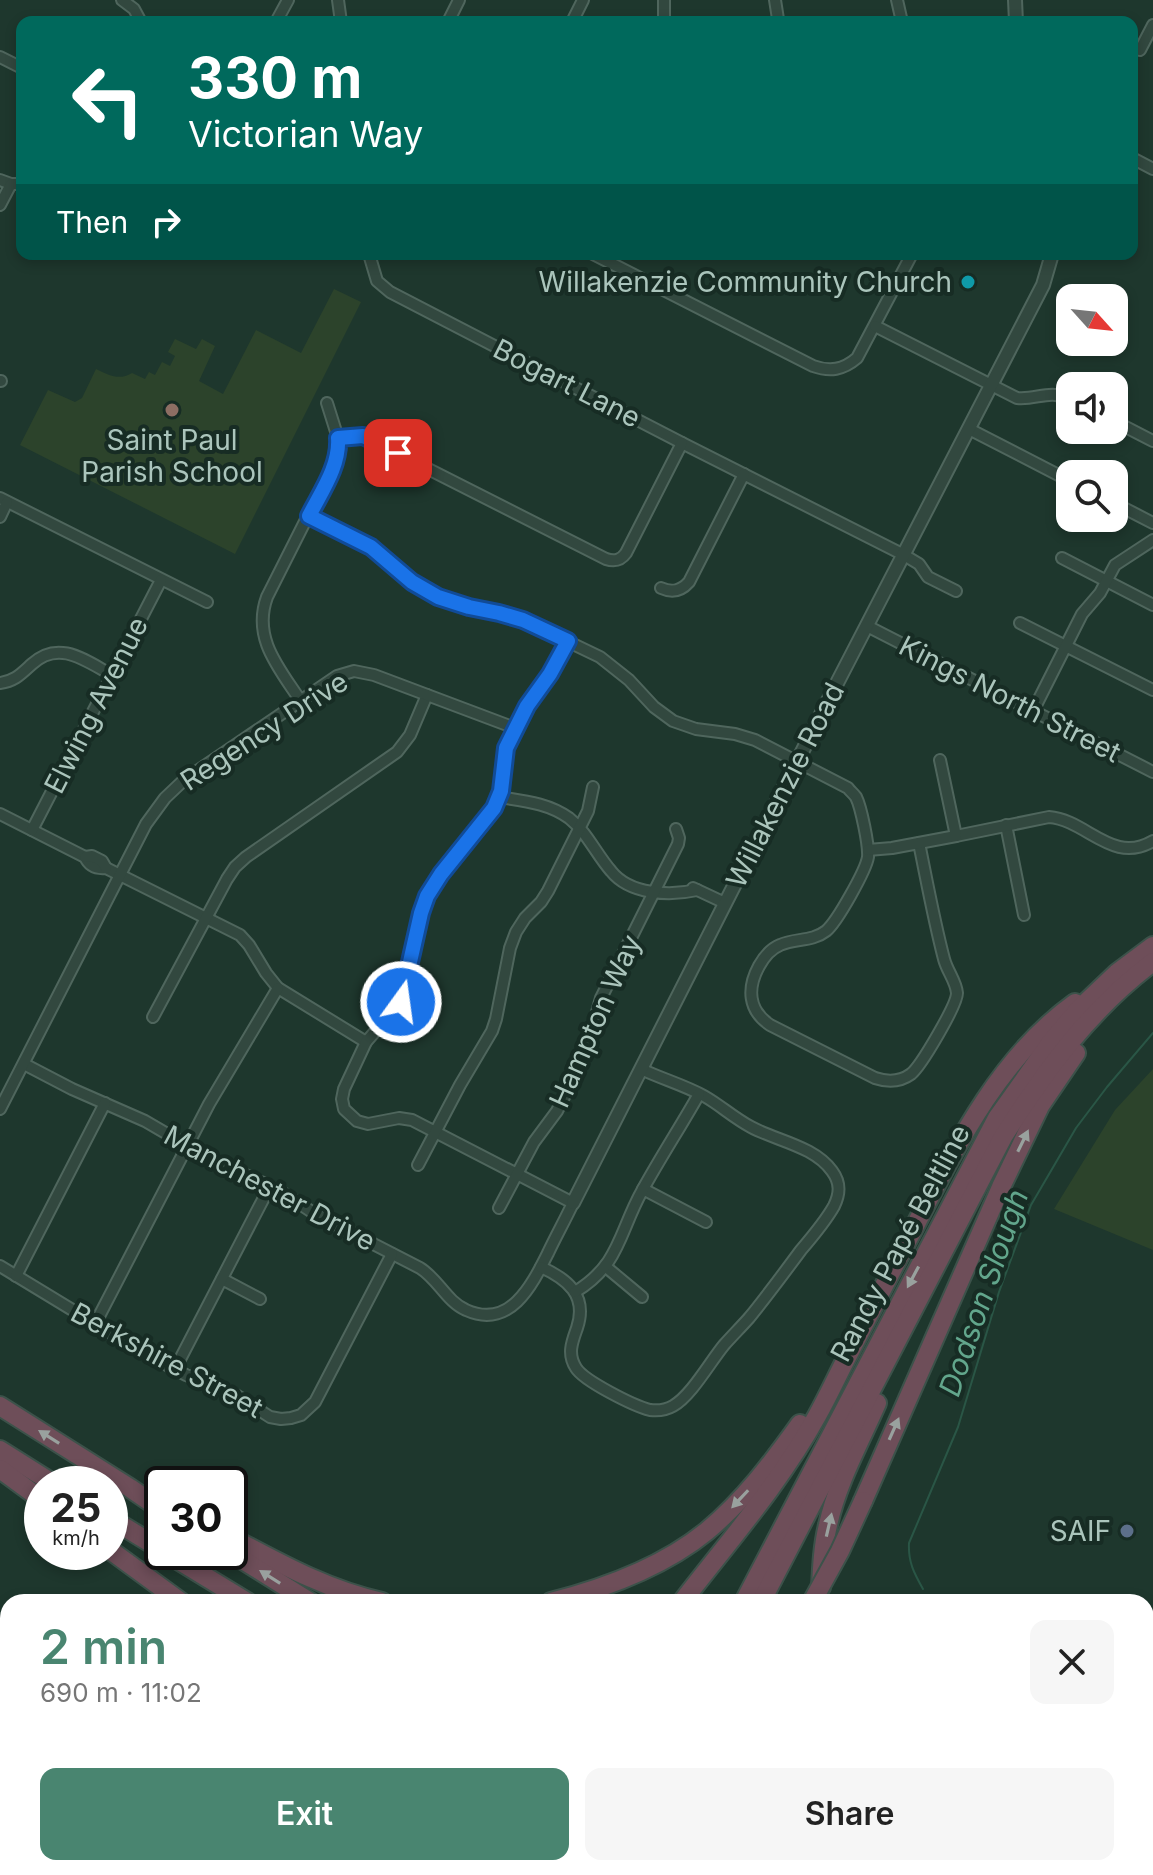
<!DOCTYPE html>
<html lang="en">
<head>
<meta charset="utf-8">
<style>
	:root { --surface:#fff; --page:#f6f6f6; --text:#222; --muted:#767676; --accent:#498570 }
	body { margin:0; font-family:Inter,sans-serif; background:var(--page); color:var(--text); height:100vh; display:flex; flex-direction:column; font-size:30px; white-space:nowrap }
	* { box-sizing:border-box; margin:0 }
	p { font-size:26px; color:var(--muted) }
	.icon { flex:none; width:44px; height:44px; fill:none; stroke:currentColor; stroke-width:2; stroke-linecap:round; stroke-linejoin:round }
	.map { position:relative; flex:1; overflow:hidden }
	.panel { position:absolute; left:0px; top:1594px; width:1154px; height:282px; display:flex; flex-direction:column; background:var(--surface); border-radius:24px 24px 0 0; box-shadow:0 4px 12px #0003 }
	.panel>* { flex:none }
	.banner { position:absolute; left:16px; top:16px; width:1122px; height:244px; border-radius:16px; box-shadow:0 4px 12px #0003; background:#00695c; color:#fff; overflow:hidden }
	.needle { width:52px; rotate:117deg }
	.tools { position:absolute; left:1056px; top:284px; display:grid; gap:16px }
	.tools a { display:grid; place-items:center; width:72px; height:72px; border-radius:16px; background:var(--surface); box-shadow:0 4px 12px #0003; font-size:40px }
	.speed { position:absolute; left:24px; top:1466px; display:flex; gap:16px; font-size:40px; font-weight:700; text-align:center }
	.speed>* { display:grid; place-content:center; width:104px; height:104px; border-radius:50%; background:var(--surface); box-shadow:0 4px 12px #0003; line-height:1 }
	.speed small { font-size:20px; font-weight:400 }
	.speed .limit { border:4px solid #111; border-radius:12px; background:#fff; color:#111 }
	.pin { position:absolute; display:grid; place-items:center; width:68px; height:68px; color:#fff; margin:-34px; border-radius:16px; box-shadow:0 4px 12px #0006 }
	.me { position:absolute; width:88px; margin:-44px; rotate:14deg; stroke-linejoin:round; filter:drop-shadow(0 0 6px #0008) }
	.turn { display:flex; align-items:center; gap:28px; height:168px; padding:0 40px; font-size:36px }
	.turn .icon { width:104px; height:104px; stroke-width:2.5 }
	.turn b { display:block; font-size:56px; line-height:68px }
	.then { display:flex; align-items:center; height:76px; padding:0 40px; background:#0003; gap:16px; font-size:30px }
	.round { display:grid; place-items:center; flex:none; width:84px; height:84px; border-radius:16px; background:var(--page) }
	.summary { display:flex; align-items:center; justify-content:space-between; height:136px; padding:0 40px }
	h1 { font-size:48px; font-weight:600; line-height:60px; color:var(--accent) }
	.cta { display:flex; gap:16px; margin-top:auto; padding:16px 40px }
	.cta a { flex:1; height:92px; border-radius:16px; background:var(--accent); color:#fff; font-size:32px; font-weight:600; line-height:92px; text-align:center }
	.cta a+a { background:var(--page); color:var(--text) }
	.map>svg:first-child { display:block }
	.green { fill:#2c432b }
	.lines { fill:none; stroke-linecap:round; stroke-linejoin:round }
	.stream { stroke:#2a5646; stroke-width:2 }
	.minor-casing { stroke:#4f665d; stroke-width:14 }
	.tertiary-casing { stroke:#4f665d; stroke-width:16 }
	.primary-casing { stroke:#3e544c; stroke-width:20 }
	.motorway-casing { stroke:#3c524a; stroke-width:22 }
	.minor { stroke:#32483f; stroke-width:10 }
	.tertiary { stroke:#32483f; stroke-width:12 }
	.primary { stroke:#4f685f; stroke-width:16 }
	.motorway { stroke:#6e4e59; stroke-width:18 }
	.motorway-bridge-casing { stroke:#3c524a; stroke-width:22; stroke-linecap:butt }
	.motorway-bridge { stroke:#6e4e59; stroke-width:18 }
	.oneway { fill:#99a19e }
	.route-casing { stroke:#114b97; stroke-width:20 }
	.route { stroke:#1a73e8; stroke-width:14 }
	.culture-dot { fill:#0f9aa8; stroke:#172c24; stroke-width:3 }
	.education-dot { fill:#8d6e63; stroke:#172c24; stroke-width:3 }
	.service-dot { fill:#5c6f8a; stroke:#172c24; stroke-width:3 }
	.labels { text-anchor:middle; stroke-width:8; stroke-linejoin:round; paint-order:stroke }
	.poi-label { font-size:28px; fill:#abc5bc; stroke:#172c24; text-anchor:end }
	.street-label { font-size:28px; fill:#abc5bc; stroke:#172c24 }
	.water-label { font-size:30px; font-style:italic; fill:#62a68c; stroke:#172c24 }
</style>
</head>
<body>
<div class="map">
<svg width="1153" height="1875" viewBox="0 0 1153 1875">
	<rect width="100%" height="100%" fill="#1e372d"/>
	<g class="green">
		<path d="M334 289 361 302 235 554 20 445 48 390 75 402 82 398 96 369C109 375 119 381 132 373L145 379 149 372 155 375 162 362 170 366 175 356 168 352 175 339 196 349 202 339 215 346 199 381 223 394 256 330 301 353Z"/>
		<polygon points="1153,1069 1153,1250 1054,1209 1115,1110"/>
		<polygon points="979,1868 1126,1868 1137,1875 974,1875"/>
	</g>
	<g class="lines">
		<path class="stream" d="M923 1589C914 1573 908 1562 909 1543L958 1427 999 1292 1031 1205 1076 1128 1107 1087 1153 1033"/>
		<defs>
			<g id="minor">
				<polyline points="122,0 134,9 141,22"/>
				<polyline points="338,0 341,22"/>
				<polyline points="664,0 664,21"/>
				<polyline points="775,0 778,19"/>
				<polyline points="897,0 902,22"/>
				<polyline points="276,22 288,0"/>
				<polyline points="448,22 459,0"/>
				<polyline points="572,22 583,0"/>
				<polyline points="1140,50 1153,25"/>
				<polyline points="0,57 22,68"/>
				<polyline points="1132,158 1153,169"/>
				<polyline points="0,180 11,184 22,184"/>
				<polyline points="0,205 11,184"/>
				<polyline points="369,254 377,281 390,292 682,443 904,555 919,564 928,577 956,591"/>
				<path d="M593 254 813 366C830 372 843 370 857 358L912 254"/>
				<path d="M875 326 1017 398C1037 400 1049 389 1070 399"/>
				<polyline points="0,381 1,381"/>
				<polyline points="1114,421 1153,441"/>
				<polyline points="969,429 1070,481"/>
				<path d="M338 438 354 436 367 438 606 559C615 562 621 560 626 553L682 443"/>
				<polyline points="0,498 207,602"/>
				<polyline points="1114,503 1153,523"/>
				<path d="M309 516 371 547 412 582 438 597 460 605 523 620 600 657 629 680 654 707 673 721 696 729 735 734 755 740 848 788C850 791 853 793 856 797 861 807 869 845 868 857 866 870 837 922 826 931 812 942 795 938 780 945 770 949 764 957 759 966 747 988 748 1010 770 1025L875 1078C887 1082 900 1082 911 1074 921 1066 957 1005 957 993 956 981 947 971 944 959 934 921 927 882 919 843"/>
				<polyline points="0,517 7,502"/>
				<polyline points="1062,558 1153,605"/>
				<path d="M661 588C672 593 681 591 689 582L744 474"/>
				<polyline points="1020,623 1153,690"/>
				<polyline points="867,626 1153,772"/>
				<path d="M0 683C15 681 21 674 32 664 59 639 86 661 112 675"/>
				<path d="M300 700C279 668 252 638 267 597L335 462 338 438 327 403"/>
				<polyline points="1033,711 1082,614 1100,593 1115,565 1153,540"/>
				<path d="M499 797C524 801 548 803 569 818 587 832 596 854 611 871 630 895 670 896 697 890"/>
				<path d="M0 814 85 857C89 866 96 869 106 868L240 935 249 945 266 973 278 988 366 1042"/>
				<polyline points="1006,825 1024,915"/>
				<polyline points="32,830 161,580"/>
				<path d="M956 836 1049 817C1087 820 1112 865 1153 841"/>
				<polyline points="868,850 892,848 956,836 940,760"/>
				<polyline points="85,857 92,856 102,861 106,868"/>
				<polyline points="693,888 725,903"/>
				<polyline points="153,1017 227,879 235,867 246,857 397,752 410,735 427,695"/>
				<path d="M24 1064 72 1089 145 1121 205 1156 261 1182 285 1194 315 1214 420 1268C438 1279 447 1302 466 1310 510 1330 532 1285 548 1253 556 1236 565 1220 573 1203L412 1120 399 1118 368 1124 357 1121 344 1109 342 1099 344 1089 366 1042 401 1002 420 918 427 896 441 874 494 808 501 791 504 753 509 742 529 703 550 674 568 641"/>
				<polyline points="0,1109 146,824 165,798 184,780 337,676 354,671 374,675 515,728"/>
				<polyline points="418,1165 460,1085 492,1031 496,1019 510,948 516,932 525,918 541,902 548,891 588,811 593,787"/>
				<polyline points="643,1189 706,1222"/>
				<polyline points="499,1208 534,1142 557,1111 585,1055 601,998 678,844 679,838 676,829"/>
				<polyline points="0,1266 140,1351 186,1375 233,1393 270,1417 281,1419 291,1418 301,1415 315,1402 392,1254"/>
				<path d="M541 1267C567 1279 588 1295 577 1328 572 1342 567 1354 576 1368 584 1381 634 1406 650 1410 658 1411 666 1410 673 1406 691 1396 710 1362 724 1345 732 1336 741 1327 749 1318 767 1296 784 1273 801 1250 813 1236 825 1222 834 1206 840 1194 841 1183 832 1171 814 1146 777 1141 751 1127 734 1118 720 1105 704 1096 684 1085 662 1079 641 1069"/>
				<polyline points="606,1267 642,1297"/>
				<polyline points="16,1276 105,1103"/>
				<polyline points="222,1279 260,1299"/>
				<path d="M575 1292C620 1265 619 1232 642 1191 660 1158 681 1126 699 1094"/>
				<polyline points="95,1324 209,1104 278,988"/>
				<polyline points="175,1369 270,1186"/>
				<polyline points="1146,1719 1153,1720"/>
			</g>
			<g id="tertiary">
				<polyline points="1015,0 1016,22"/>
				<polyline points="573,1203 835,687 1043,285 1052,254"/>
				<polyline points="0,1673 8,1678"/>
				<polyline points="0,1806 8,1790"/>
			</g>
			<g id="primary">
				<polyline points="600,1875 604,1868"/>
				<polyline points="622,1875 626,1868"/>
			</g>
			<g id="motorway">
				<polyline points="0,1406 130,1488 162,1510"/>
				<polyline points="0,1450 54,1484"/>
				<polyline points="0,1469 42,1500"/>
				<polyline points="863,1501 1001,1187 1040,1106 1076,1053"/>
				<polyline points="110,1518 162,1550"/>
				<path d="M230 1537C279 1563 327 1590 382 1602"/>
				<polyline points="110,1550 181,1602"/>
				<polyline points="165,1552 247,1602"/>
				<polyline points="230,1552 310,1602"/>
				<path d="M821 1587C822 1566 823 1545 828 1525 837 1483 860 1442 877 1403"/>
				<path d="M551 1602C606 1588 663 1567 707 1531 744 1500 772 1463 800 1424"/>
				<path d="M682 1602C729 1541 780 1483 817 1416 826 1400 834 1383 842 1367 867 1319 892 1270 917 1222 958 1142 1001 1056 1075 1003"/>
				<polyline points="744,1602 997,1118 1051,1042 1078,1010 1117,973 1153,946"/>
				<path d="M761 1602 1003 1137C1045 1071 1090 1009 1153 962"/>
				<polyline points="401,1868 403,1875"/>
				<polyline points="427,1868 427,1875"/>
				<polyline points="647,1868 659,1875"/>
				<polyline points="673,1868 684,1875"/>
				<polyline points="737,1868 748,1875"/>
				<polyline points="922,1868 925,1875"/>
				<polyline points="577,1875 580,1868"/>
			</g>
		</defs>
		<use href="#minor" class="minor-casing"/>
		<use href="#tertiary" class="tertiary-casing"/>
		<use href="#primary" class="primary-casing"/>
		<use href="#motorway" class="motorway-casing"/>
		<use href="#minor" class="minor"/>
		<use href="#tertiary" class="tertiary"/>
		<use href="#primary" class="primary"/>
		<use href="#motorway" class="motorway"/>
		<defs>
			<polyline id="motorway-bridge" points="812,1602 840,1551 863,1501"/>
		</defs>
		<use href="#motorway-bridge" class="motorway-bridge-casing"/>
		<use href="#motorway-bridge" class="motorway-bridge"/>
	</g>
	<defs><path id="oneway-solid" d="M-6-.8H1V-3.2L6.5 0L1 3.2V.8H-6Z" transform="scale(2)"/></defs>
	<g class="oneway">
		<use href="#oneway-solid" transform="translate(1023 1141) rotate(-64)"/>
		<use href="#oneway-solid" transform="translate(913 1277) rotate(118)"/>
		<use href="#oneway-solid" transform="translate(894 1429) rotate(-66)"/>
		<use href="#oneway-solid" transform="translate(49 1437) rotate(-148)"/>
		<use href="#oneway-solid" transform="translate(740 1499) rotate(133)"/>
		<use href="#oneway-solid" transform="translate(829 1525) rotate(-77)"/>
		<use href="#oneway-solid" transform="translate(270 1577) rotate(-148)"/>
	</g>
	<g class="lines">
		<defs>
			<path id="route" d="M398 453 363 436 338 438C340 466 321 492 309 516L371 547 412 582 438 597 469 607 499 613 523 620 568 641 550 674 527 706 506 748 501 791 494 808 441 874 427 896 421 913 401 1002"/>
		</defs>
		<use href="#route" class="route-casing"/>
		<use href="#route" class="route"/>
	</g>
	<circle class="culture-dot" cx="968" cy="282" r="8"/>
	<circle class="education-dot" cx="172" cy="410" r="8"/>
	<circle class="service-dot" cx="1127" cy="1531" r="8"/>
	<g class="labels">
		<g class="poi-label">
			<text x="952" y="292">Willakenzie Community Church</text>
			<text x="172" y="450" text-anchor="middle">Saint Paul<tspan x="172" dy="32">Parish School</tspan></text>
			<text x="1111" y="1541">SAIF</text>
		</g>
		<g class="street-label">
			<text transform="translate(567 383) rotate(27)" y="10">Bogart Lane</text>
			<text transform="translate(1010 699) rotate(27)" y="10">Kings North Street</text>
			<text transform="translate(96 705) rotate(-63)" y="10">Elwing Avenue</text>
			<text transform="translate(264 731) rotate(-33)" y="10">Regency Drive</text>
			<text transform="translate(785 785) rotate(-63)" y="10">Willakenzie Road</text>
			<text transform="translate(595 1021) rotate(-66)" y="10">Hampton Way</text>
			<text transform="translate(270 1188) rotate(28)" y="10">Manchester Drive</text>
			<text transform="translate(900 1243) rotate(-62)" y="10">Randy Papé Beltline</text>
			<text transform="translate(167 1360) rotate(28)" y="10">Berkshire Street</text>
		</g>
		<g class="water-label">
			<text transform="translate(984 1293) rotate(-71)" y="10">Dodson Slough</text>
		</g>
	</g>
</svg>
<div class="tools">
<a><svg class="needle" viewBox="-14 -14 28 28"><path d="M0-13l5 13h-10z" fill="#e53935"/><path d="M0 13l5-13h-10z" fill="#767676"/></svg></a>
<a><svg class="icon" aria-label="sound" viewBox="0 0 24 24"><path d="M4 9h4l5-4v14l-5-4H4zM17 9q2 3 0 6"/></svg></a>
<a><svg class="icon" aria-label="search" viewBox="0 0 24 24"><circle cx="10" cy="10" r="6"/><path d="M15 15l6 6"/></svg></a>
</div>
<div class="speed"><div>25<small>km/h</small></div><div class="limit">30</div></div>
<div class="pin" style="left:398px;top:453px;background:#d93025"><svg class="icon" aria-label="arrive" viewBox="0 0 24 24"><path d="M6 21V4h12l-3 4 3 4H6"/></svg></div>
<svg class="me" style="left:401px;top:1002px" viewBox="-20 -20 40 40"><circle r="17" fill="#1a73e8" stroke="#fff" stroke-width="3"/><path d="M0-11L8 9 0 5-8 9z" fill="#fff"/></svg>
<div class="banner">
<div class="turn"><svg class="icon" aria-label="left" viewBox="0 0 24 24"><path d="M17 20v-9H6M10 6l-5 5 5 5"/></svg><div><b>330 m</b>Victorian Way</div></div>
<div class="then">Then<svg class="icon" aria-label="right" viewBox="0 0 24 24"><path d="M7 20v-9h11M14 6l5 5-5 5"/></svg></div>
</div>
<section class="panel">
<div class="summary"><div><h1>2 min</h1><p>690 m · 11:02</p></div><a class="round"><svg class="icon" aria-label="close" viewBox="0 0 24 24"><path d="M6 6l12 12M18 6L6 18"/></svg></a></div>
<div class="cta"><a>Exit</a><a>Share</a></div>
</section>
</div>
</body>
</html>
